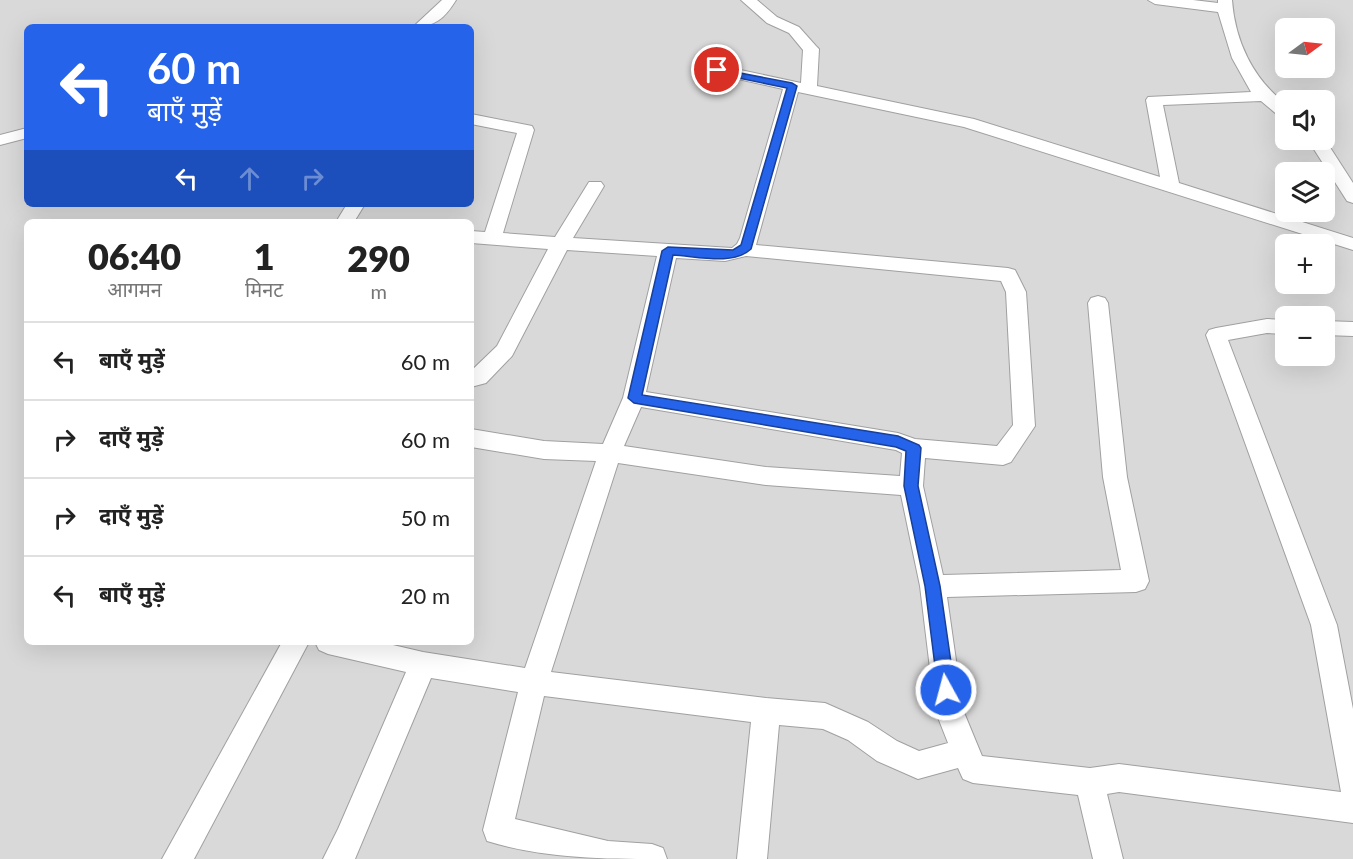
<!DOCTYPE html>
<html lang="hi">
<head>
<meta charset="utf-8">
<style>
	:root { --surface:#fff; --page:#f6f6f6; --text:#222; --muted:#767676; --line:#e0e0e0 }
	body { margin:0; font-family:Lato,"Noto Sans Devanagari",sans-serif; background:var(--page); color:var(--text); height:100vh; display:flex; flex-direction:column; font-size:22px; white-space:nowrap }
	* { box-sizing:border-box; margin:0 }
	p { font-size:20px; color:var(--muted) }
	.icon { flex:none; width:33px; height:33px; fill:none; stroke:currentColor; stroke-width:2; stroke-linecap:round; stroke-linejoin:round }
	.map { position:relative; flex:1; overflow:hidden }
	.drawer { position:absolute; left:24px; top:219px; width:450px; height:426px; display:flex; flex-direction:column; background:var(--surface); border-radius:9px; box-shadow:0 6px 24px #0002 }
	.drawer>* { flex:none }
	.top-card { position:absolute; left:24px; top:24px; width:450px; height:183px; border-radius:9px; box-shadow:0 6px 24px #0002; background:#2563eb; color:#fff; overflow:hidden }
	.needle { width:39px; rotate:75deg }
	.controls { position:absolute; left:1275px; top:18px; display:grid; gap:12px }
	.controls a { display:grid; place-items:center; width:60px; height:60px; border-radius:9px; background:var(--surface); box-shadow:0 6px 24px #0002; font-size:30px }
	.pin { position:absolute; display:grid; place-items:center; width:51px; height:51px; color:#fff; margin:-26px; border:3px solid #fff; border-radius:50%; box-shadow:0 2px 6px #0007 }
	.me { position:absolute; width:66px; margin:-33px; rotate:353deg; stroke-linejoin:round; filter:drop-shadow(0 0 4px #0008) }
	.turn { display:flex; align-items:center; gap:21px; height:126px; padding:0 24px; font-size:27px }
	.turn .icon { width:78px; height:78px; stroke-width:2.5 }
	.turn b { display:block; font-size:42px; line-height:51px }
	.lanes { display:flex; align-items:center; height:57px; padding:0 24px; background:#0003; justify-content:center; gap:30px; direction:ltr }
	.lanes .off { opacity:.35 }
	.eta { display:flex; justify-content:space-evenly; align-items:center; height:102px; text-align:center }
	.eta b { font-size:36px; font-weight:800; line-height:42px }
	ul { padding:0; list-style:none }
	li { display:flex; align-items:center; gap:18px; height:78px; padding:0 24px; border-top:2px solid var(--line) }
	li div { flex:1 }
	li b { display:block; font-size:22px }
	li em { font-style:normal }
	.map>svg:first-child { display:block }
	.residential { fill:#dad9d9; fill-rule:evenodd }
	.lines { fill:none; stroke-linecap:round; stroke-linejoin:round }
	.street-casing { stroke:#a0a0a0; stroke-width:2 }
	.street { fill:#fff; fill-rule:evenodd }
	.route { fill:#2563eb; stroke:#184099; stroke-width:1.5 }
</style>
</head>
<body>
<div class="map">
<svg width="1353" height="859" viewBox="0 0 1353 859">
	<rect width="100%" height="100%" fill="#ece8e2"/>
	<path class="residential" d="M0 0H1353V859H0ZM27 27H471V204H27ZM1286 28H1324V68H1286ZM1286 100H1324V140H1286ZM1286 172H1324V212H1286ZM27 222H471V642H27ZM1286 244H1324V284H1286ZM1286 316H1324V356H1286Z"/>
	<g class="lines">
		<defs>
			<g id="street">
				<path d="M442 0H456C445 18 435 27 413 27Z"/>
				<path d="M741 0H757L777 17 799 27 816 46 819 49 817 86 974 119 1160 177 1146 100 1148 97 1251 92 1232 58 1218 12 1155 4 1148 0H1193L1218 3V0H1232C1235 41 1253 79 1286 104V118L1280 117 1261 101 1163 105 1179 183 1353 238V250L964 127 798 92 756 245 1008 268 1015 270 1026 292 1035 426 1011 462 1003 465 925 458 923 486 943 575 1121 570 1103 477 1088 303 1091 298 1098 296 1105 298 1108 303 1127 477 1149 581 1145 589 1136 592 947 597 963 710 982 756 1090 768 1119 764 1341 792 1311 625 1206 335 1209 330 1216 328 1267 319 1286 320V334L1267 333 1228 340 1337 625 1353 709V823L1119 792 1107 794 1123 859H1093L1078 795 973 783 963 779 958 768 918 779 877 761 848 740 823 729 779 725 767 859H737L751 722 544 696 515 819 608 841 652 844 663 848 667 859C607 859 545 859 487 841L483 830 518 692 431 678 355 859H323L338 829 406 672 328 654 319 650 315 642H380L423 652 525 668 596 461 544 459 471 447V429L544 441 603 444 623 398 657 256 567 250 512 356 486 383 471 387V371L497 346 548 249 471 243V231L485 232 517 133 471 124V114L532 126 534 130 503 233 555 237 589 182H601L604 186 573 238 732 248 737 244 740 238 783 89 711 73 709 70 717 65 801 83 803 50 789 33 767 23ZM746 256 1001 281 1006 292 1013 425 997 446 915 439 898 433 646 392 676 258 725 261ZM641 407 896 450 902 453 900 476 766 467 624 446ZM618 463 766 485 901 495 920 586 935 710 948 743 919 751 897 741 868 722 825 703 766 698 551 672Z"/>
				<polygon points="27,128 27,138 0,145 0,135"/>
				<polygon points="1324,138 1353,183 1353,203 1347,201 1308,140"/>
				<polygon points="347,204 365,204 354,222 336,222"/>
				<polygon points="1324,321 1353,322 1353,336 1324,335"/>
				<polygon points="282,642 309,642 194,859 162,859"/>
			</g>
		</defs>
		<use href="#street" class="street-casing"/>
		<use href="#street" class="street"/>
	</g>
	<path class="route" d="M714 68 792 83 797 86 751 249C733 266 696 256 673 255L642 395 898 436 919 445 921 448 918 486 940 586 955 690 952 695 946 697 940 695 938 690 925 586 904 486 906 451 896 447 634 403 628 398 662 251 668 247 733 250 741 245 787 88 714 73Z"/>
</svg>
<div class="controls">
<a><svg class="needle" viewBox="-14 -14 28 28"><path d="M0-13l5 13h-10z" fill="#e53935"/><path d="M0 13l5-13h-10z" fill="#767676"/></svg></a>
<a><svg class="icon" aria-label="sound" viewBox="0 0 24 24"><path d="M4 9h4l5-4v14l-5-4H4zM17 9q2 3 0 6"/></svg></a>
<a><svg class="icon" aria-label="layers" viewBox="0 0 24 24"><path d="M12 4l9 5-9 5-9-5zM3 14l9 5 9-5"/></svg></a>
<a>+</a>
<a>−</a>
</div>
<div class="pin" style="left:717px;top:70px;background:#d93025"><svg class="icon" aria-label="arrive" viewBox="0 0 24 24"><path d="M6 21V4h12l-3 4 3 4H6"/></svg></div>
<svg class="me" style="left:946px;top:690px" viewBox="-20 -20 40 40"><circle r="17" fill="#2563eb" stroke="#fff" stroke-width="3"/><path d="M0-11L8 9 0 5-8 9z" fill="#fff"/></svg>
<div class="top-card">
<div class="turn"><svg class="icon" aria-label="left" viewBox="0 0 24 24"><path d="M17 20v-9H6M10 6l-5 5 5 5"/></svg><div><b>60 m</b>बाएँ मुड़ें</div></div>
<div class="lanes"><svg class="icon" aria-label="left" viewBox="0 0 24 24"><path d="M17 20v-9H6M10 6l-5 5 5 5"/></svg><svg class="icon off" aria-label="ahead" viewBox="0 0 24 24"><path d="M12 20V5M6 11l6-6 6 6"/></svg><svg class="icon off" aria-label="right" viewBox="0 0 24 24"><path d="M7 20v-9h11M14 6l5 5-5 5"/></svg></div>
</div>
<section class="drawer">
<div class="eta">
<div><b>06:40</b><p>आगमन</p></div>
<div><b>1</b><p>मिनट</p></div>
<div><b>290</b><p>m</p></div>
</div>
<ul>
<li><svg class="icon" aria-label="left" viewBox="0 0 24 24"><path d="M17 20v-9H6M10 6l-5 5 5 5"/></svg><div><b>बाएँ मुड़ें</b></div><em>60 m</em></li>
<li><svg class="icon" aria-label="right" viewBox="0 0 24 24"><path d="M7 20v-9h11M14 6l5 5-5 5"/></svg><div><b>दाएँ मुड़ें</b></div><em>60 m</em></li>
<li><svg class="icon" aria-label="right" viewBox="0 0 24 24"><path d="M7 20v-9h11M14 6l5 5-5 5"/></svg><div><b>दाएँ मुड़ें</b></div><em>50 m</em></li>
<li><svg class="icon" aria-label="left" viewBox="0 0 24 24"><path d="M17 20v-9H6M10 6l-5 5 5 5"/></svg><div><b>बाएँ मुड़ें</b></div><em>20 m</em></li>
</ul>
</section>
</div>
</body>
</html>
